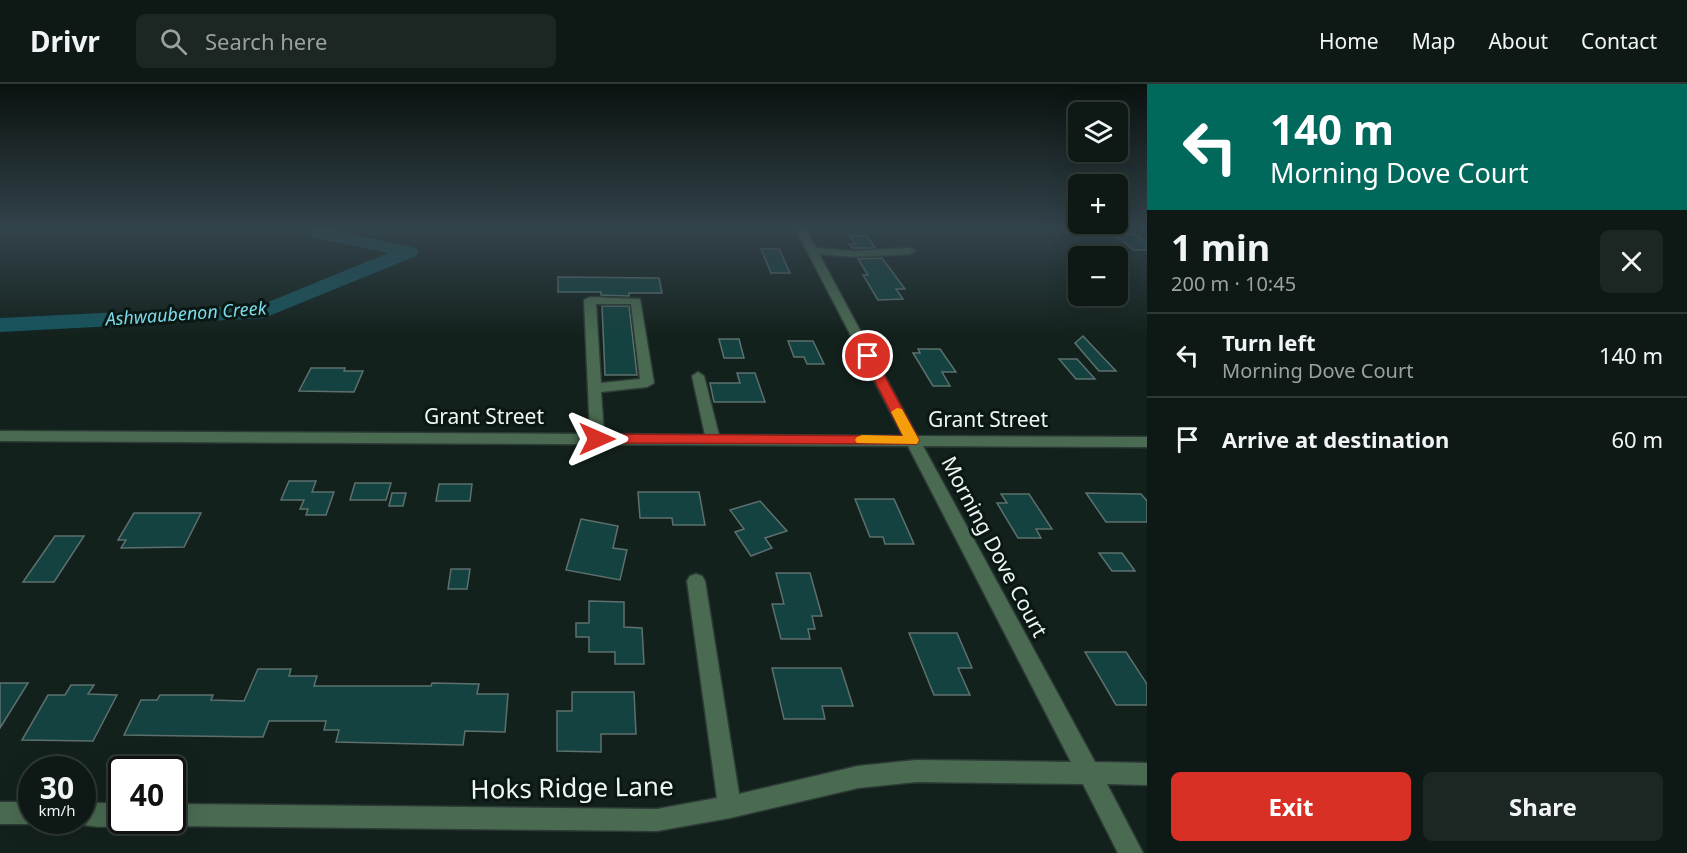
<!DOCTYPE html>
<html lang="en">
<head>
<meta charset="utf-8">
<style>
	:root { --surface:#0e1915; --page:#1c2622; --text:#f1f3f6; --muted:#9ba0a0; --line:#2e3834; --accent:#d93025 }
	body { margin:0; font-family:"Noto Sans",sans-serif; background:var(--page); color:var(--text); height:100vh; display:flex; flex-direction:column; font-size:22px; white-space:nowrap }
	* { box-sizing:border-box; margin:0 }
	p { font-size:20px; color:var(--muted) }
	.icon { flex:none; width:33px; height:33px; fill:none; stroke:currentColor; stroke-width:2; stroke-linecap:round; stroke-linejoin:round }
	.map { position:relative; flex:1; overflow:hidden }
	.side { display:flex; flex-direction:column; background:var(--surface); width:540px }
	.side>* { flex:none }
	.banner { background:#00695c; color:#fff; overflow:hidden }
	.controls { position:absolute; left:1068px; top:18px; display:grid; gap:12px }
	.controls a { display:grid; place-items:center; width:60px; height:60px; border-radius:9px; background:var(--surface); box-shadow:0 6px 24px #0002,0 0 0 2px var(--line); font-size:30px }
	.speed { position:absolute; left:18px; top:672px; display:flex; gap:12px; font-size:30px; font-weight:700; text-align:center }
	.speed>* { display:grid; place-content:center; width:78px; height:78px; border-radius:50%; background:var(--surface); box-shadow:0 6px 24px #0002,0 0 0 2px var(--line); line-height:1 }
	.speed small { font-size:15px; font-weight:400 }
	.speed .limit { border:3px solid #111; border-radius:9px; background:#fff; color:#111 }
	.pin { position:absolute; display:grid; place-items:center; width:51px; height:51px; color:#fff; margin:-26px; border:3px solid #fff; border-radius:50%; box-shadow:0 2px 6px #0007 }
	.me { position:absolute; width:66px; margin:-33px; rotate:90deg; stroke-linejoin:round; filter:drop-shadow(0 0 4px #0008) }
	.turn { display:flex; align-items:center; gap:21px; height:126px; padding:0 24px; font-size:27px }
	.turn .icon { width:78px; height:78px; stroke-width:2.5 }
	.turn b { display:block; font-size:42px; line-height:51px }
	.round { display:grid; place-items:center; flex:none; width:63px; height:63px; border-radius:9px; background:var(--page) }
	.summary { display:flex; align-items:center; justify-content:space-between; height:102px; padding:0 24px }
	h1 { font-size:36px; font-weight:700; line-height:45px }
	.button { display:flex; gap:12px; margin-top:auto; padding:12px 24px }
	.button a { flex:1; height:69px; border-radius:9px; background:var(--accent); color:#fff; font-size:24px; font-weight:700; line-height:69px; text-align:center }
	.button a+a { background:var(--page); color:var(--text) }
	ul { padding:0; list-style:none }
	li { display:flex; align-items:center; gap:18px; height:84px; padding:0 24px; border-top:2px solid var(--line) }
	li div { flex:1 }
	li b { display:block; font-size:22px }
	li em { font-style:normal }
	header { display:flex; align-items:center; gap:36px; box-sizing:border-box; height:84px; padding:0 30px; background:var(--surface); border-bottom:2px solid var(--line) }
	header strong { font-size:28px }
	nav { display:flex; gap:33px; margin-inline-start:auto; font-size:21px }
	.search { width:420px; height:54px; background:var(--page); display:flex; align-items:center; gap:15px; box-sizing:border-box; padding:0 21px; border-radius:9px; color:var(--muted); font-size:22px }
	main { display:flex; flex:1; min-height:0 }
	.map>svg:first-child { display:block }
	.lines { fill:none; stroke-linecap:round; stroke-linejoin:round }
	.river { fill:#16555e; fill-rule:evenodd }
	.building { fill:#134240; stroke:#5e706e; stroke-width:1.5 }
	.minor-casing { stroke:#2d3b36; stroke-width:3 }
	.minor { fill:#4a6b52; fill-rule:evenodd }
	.route { fill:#d93025; stroke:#8d1f18; stroke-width:1.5 }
	.slow { fill:#f59e0b }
	.labels { text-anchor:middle; stroke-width:6; stroke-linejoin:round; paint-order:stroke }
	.far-water-label { font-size:18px; font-style:italic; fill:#7bdaeb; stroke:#0a1713 }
	.street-label { font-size:21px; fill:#edf6f3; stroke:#0a1713 }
	.near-street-label { font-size:26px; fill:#edf6f3; stroke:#0a1713 }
</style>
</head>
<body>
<header>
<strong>Drivr</strong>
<div class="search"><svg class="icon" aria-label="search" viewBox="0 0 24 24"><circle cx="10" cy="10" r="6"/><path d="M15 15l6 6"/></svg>Search here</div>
<nav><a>Home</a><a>Map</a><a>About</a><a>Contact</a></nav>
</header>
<main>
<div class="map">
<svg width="1147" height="769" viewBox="0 0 1147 769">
	<rect width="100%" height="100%" fill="#13211c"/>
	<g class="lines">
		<polygon class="river" points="312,146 332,146 416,164 419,168 416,172 264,234 0,248 0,234 261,221 388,169 312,153 310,149"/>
	</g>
	<g class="building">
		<polygon points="1114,150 1134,150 1147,159 1147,166 1134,166"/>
		<polygon points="850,152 867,152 875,164 852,164 849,160 855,160"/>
		<polygon points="761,165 779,165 790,189 771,189"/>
		<polygon points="882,174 905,205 896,205 903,215 878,216 863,191 868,191 858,175"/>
		<polygon points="558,193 659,194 662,209 629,209 629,212 601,211 601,208 558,208"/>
		<polygon points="602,222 629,222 637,291 605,291"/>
		<polygon points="1083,252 1116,287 1099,287 1075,259"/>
		<polygon points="719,255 739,255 744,274 724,274"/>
		<polygon points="788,257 813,257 824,280 807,280 804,273 794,273"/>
		<polygon points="918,265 940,265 956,288 942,288 950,302 933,302 913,269 920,269"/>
		<polygon points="1059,275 1077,275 1095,295 1076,295"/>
		<polygon points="311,284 345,284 344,287 363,287 354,308 299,307"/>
		<polygon points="737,289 755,289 765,318 714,318 710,299 740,299"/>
		<polygon points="289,397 316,397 312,408 334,408 326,431 306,431 308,425 300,425 304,416 281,416"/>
		<polygon points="355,399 391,399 386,416 350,416"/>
		<polygon points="439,400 472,400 470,417 436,417"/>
		<polygon points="638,408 699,408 705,441 673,441 672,434 640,434"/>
		<polygon points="392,409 406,409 403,422 389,422"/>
		<polygon points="1086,409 1141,410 1147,417 1147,438 1106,438"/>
		<polygon points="1001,410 1029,410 1052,445 1036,445 1041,454 1018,454 997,419 1007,419"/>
		<polygon points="855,415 894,415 914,460 885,460 883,453 870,453"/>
		<polygon points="760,417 787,447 765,454 772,464 751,472 735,448 744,445 730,426"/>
		<polygon points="134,429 201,429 184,463 121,464 126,456 118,456"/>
		<polygon points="581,435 618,442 613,464 627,466 620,496 566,486"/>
		<polygon points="55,452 84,452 54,498 23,498"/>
		<polygon points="1099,469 1122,469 1135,487 1112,487"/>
		<polygon points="451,485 470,485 467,505 448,505"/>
		<polygon points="776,489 810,489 822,532 812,532 815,545 808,545 810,555 781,555 772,520 784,520"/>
		<polygon points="589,517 624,518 624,543 642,544 644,580 615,580 615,568 589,568 589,553 576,553 576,539 589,539"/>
		<polygon points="909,549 957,549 972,584 958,584 970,611 934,611"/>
		<polygon points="1085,568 1126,568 1147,600 1147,621 1116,621"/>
		<polygon points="772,584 841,584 853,622 822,622 825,635 784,635"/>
		<polygon points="258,585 291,585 289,592 317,592 314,602 431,602 432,599 479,600 477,610 508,610 505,648 465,647 463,661 336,658 339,646 324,646 326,637 269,637 263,653 124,651 141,616 157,616 160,611 213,611 211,616 244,617"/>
		<polygon points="0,599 28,599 0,644"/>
		<polygon points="71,601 94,601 88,610 117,611 93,657 22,656 48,611 65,611"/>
		<polygon points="572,608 634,608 636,650 601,650 601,668 557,667 557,627 572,627"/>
	</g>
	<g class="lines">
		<defs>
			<g id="minor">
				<path d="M796 146H806L816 164 855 167 910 164 915 167 910 170 855 173 819 170 917 352 1147 353V363L923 362 1095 678 1147 679V701L1107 700 1143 769H1118L1083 700 916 698 858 704 730 734 657 747 172 742 164 739 163 736H172V720L657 725 717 714 687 497 690 492 696 490 702 492 705 497 739 710 858 682 916 676 1071 678 908 362 0 357V347L590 350 584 216 590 213 640 215 654 299 647 303 601 308 604 350 705 351 692 292 698 288 704 292 719 351 903 352ZM596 220H631L640 295 601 299Z"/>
				<polygon points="0,718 32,718 32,736 40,737 32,740 0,740"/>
				<path d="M82 719H122V736H131C119 745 85 745 73 736H82Z"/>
			</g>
		</defs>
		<use href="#minor" class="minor-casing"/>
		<use href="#minor" class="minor"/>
	</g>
	<linearGradient id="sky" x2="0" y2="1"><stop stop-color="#0a120f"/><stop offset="0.57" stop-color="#33434b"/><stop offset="1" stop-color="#33434b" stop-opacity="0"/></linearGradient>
	<rect width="1147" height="254" fill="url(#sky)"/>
	<polygon class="route" points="868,269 874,272 919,356 917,360 597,359 590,355 597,350 903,352 862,272"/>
	<polygon class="slow" points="897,324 902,325 919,356 917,360 857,359 855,356 857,353 862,351 903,352 891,328"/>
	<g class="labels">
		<g class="far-water-label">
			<text transform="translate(186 230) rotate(-4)" y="6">Ashwaubenon Creek</text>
		</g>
		<g class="street-label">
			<text x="484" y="340">Grant Street</text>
			<text x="988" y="343">Grant Street</text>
			<text transform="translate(994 463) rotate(62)" y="7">Morning Dove Court</text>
		</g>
		<g class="near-street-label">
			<text transform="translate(572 704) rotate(-1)" y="9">Hoks Ridge Lane</text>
		</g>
	</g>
</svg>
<div class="controls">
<a><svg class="icon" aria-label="layers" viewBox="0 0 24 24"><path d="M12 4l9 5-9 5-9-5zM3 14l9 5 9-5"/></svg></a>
<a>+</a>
<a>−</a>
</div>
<div class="speed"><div>30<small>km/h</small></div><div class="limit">40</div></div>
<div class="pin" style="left:868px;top:272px;background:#d93025"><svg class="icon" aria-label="arrive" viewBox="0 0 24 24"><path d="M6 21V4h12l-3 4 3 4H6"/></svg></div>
<svg class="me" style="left:597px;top:355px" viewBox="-20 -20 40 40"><path d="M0-17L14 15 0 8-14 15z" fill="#d93025" stroke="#fff" stroke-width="4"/></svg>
</div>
<section class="side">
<div class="banner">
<div class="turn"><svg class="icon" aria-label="left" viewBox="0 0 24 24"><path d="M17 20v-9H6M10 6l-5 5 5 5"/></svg><div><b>140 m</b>Morning Dove Court</div></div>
</div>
<div class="summary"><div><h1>1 min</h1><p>200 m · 10:45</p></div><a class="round"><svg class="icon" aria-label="close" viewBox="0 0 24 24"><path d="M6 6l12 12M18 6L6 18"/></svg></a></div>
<ul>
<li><svg class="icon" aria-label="left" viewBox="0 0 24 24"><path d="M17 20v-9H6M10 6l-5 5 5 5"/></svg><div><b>Turn left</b><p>Morning Dove Court</p></div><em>140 m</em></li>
<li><svg class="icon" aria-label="arrive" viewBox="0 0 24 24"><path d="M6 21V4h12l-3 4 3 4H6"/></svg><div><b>Arrive at destination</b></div><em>60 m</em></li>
</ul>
<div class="button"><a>Exit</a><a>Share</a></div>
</section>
</main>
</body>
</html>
